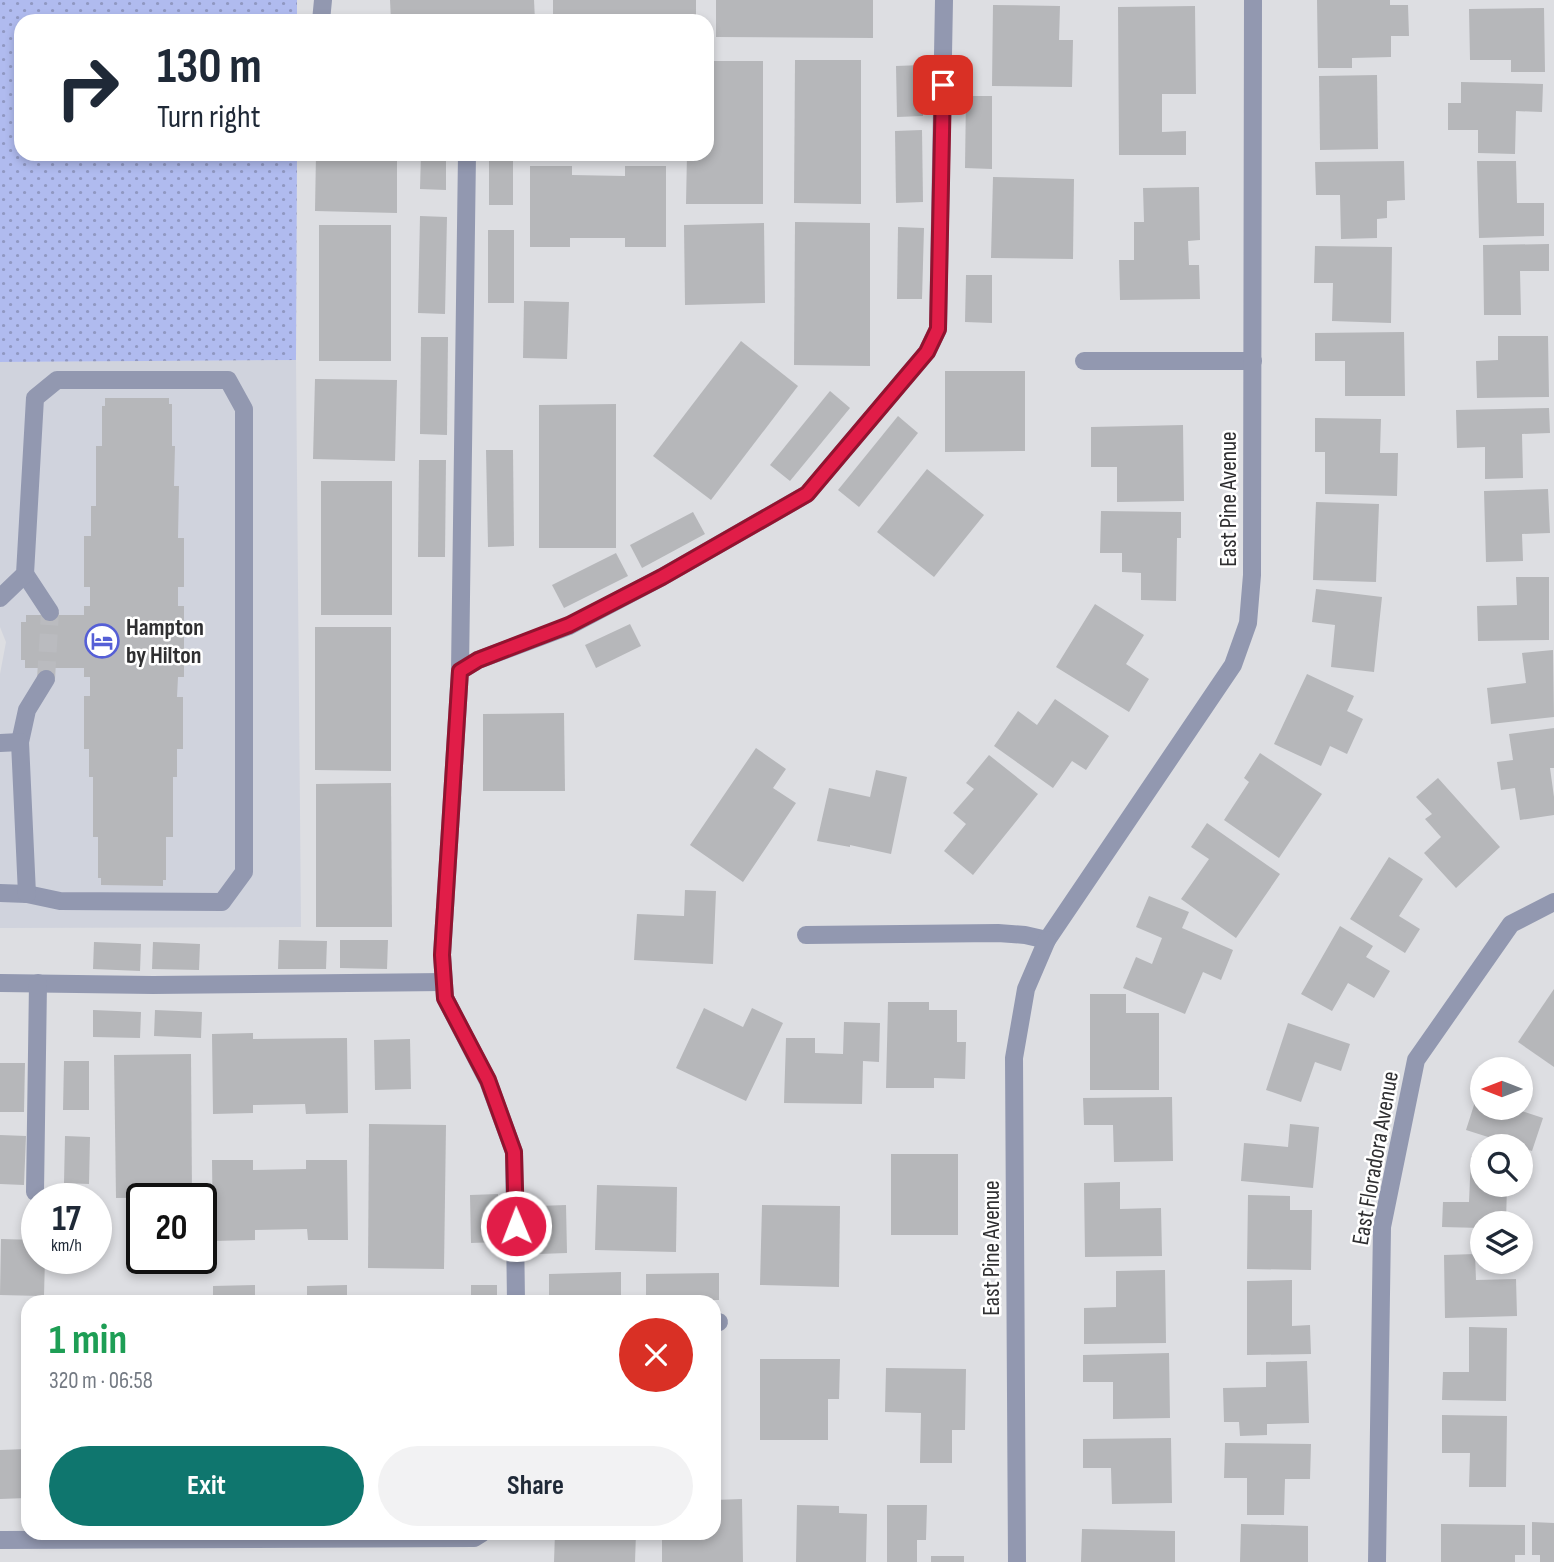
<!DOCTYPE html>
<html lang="en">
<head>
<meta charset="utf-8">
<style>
	:root { --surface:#fff; --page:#f2f2f3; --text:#1f2937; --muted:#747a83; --accent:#0f766e }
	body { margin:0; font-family:"Sofia Sans Condensed",sans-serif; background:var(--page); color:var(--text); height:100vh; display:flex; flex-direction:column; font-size:26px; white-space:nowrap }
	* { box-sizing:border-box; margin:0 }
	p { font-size:23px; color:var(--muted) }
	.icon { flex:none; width:38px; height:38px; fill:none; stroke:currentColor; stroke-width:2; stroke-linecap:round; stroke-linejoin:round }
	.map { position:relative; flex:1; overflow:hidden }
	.drawer { position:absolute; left:21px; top:1295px; width:700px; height:245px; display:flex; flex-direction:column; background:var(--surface); border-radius:21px; box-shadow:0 4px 10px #0003 }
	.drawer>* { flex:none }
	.banner { position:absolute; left:14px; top:14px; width:700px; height:147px; border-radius:21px; box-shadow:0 4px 10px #0003; background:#fff; color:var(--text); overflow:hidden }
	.needle { width:46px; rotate:270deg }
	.fabs { position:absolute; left:1470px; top:1057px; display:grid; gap:14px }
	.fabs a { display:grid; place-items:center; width:63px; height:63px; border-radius:50%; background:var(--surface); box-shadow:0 4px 10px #0003; font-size:35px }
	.speed { position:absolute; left:21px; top:1183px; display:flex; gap:14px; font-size:35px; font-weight:700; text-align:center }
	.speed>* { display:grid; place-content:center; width:91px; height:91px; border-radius:50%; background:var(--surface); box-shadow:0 4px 10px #0003; line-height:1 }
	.speed small { font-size:18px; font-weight:400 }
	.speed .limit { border:4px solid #111; border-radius:10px; background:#fff; color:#111 }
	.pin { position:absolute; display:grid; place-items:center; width:60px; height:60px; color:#fff; margin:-30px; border-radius:14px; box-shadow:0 4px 10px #0006 }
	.me { position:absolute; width:77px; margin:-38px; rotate:359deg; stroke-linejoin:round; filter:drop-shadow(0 0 5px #0008) }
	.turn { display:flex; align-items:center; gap:24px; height:147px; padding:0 28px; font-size:32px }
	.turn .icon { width:91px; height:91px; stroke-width:2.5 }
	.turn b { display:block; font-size:49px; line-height:60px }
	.round { display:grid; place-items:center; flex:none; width:74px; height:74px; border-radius:37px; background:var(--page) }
	.overview { display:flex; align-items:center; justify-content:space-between; height:119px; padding:0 28px }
	h1 { font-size:42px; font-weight:700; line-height:52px; color:#1e9e55 }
	.action { display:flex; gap:14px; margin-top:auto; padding:14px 28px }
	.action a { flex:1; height:80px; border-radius:42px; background:var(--accent); color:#fff; font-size:28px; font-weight:700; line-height:80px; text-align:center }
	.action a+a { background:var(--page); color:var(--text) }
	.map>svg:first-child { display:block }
	.built { fill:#d0d3dd }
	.green { fill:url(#green-dots) }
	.building { fill:#b6b7ba }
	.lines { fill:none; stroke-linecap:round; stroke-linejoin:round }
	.minor-tunnel { stroke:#babbbf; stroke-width:18; stroke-dasharray:18 9; stroke-linecap:butt }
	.minor { stroke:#9298b0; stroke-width:18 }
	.route-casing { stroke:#92132f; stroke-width:18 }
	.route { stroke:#e11d48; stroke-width:12 }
	.labels { text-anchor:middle; stroke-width:5; stroke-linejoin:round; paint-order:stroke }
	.street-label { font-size:24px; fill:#2f2f31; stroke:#fff }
	.poi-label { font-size:24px; font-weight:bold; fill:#2f2f31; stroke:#fff; text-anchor:start }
</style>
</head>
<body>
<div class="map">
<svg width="1554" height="1562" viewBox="0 0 1554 1562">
	<defs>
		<pattern id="green-dots" width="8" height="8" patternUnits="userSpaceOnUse" patternTransform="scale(1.75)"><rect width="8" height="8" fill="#b0bbef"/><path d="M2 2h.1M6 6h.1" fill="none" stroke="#9098c2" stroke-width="1.8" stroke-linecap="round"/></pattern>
	</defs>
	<rect width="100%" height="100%" fill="#dddee2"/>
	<polygon class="built" points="296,360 301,927 0,928 0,674 6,642 0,627 0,362"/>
	<polygon class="green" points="0,0 297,0 297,21 21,21 21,154 297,154 296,360 0,362"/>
	<g class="building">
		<polygon points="390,0 534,0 535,21 391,21"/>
		<rect x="553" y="0" width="143" height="21"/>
		<polygon points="716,0 873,0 873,38 716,37"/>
		<polygon points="1317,0 1390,0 1390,5 1408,5 1409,36 1391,36 1391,57 1352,58 1352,68 1318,68"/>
		<polygon points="993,5 1060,6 1059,40 1073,40 1072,87 992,86"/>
		<polygon points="1195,6 1196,94 1162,94 1162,132 1186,131 1186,155 1119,155 1118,7"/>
		<polygon points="1544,8 1545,72 1511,72 1511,60 1470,60 1469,9"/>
		<polygon points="795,60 861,60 861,204 794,203"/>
		<polygon points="707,61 763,61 763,204 686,204 687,154 707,154"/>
		<polygon points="922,65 923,116 897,117 896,66"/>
		<polygon points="1377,75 1378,149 1320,150 1319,76"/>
		<polygon points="1461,82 1543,84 1542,112 1516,111 1515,154 1478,153 1478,130 1448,130 1448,103 1461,103"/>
		<polygon points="966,96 992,96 992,169 965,168"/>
		<polygon points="922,130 923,202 896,203 895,131"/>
		<polygon points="316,154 397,154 397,213 315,211"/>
		<polygon points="421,154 446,154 446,190 420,189"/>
		<rect x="489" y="154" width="24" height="51"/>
		<polygon points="1404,161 1405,200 1387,201 1387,218 1377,219 1377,238 1341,239 1340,195 1316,195 1315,162"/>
		<polygon points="1477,161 1516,161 1517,203 1544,203 1544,236 1479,238"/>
		<polygon points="530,166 572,166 572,175 625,176 625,166 666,166 666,247 625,247 625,238 570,238 570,247 530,247"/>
		<polygon points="993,177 1074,179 1073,259 991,258"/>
		<polygon points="1199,187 1200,240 1188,241 1189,265 1199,265 1200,299 1120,300 1119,260 1134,260 1134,222 1144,222 1143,188"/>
		<polygon points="420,216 447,217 445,314 418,313"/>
		<polygon points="795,222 870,223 870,366 794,365"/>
		<polygon points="764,223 765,303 685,305 684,225"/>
		<rect x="319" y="225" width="72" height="136"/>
		<polygon points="898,227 924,228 922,299 897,299"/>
		<rect x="488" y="230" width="26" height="73"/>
		<polygon points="1549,244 1549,271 1520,271 1521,315 1484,315 1483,245"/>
		<polygon points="1315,246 1392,247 1391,323 1332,321 1333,283 1314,283"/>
		<polygon points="966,275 992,275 992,323 965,322"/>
		<polygon points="524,301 569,302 567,359 523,358"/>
		<polygon points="1404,332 1405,396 1345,396 1345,361 1315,361 1315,333"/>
		<polygon points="1498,336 1548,336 1549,397 1477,398 1476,361 1498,360"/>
		<polygon points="421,337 448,337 447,435 420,434"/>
		<polygon points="741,341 798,386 711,500 653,456"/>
		<polygon points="945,371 1025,371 1025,451 945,452"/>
		<polygon points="315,379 397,380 395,461 313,459"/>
		<polygon points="830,391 850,408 790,481 770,465"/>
		<polygon points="105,398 169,398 169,404 172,404 172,446 175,446 174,486 179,486 178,538 184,538 184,587 178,587 178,606 184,606 184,677 178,677 177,697 183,697 183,749 177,749 177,777 173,777 173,837 166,837 166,880 163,880 163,886 101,885 101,878 98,878 98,837 93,837 93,777 89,777 89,749 84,749 84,696 90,696 90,677 84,677 84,668 25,668 25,660 21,660 21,622 26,622 26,615 84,615 84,606 90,606 90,587 84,587 84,536 91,536 91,506 96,506 96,446 102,446 102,406 105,406"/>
		<polygon points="616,404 616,548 539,548 539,405"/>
		<polygon points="1549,408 1550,433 1522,434 1523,478 1485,479 1485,447 1457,448 1456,410"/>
		<polygon points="898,416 918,433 859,507 838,490"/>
		<polygon points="1315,418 1381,419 1380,453 1398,453 1397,496 1325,494 1325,452 1315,452"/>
		<polygon points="1183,425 1184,501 1117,502 1117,467 1091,467 1091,427"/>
		<polygon points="486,450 513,450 514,546 488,547"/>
		<polygon points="419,460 446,460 445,557 418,557"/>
		<polygon points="927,469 984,515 934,577 877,532"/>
		<rect x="321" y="481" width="71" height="134"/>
		<polygon points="1548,489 1550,533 1522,534 1523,561 1486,562 1484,491"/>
		<polygon points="1316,502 1379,504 1376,582 1313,580"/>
		<polygon points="1101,511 1181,512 1181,538 1177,538 1176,601 1141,600 1141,573 1122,572 1122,553 1100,553"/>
		<polygon points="693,512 705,534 642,568 630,545"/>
		<polygon points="616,553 628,576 564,608 552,585"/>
		<polygon points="1516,577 1549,577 1549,640 1478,641 1477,606 1517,605"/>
		<polygon points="1316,589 1382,597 1374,672 1331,667 1335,625 1312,622"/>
		<polygon points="1095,604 1144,635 1126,664 1149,679 1129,712 1056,667"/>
		<polygon points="630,624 641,646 596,668 585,645"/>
		<polygon points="315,627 391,627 391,771 315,770"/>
		<polygon points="1553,650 1554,717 1491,724 1487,688 1526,683 1522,653"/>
		<polygon points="1307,674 1354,696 1347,711 1363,719 1347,754 1330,746 1321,766 1274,744"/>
		<polygon points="1055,699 1109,736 1086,770 1072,761 1053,788 994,746 1018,711 1037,725"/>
		<polygon points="564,713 565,791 483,791 483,714"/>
		<polygon points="1554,728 1554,768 1550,768 1554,797 1554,815 1520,820 1515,788 1501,790 1497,762 1513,760 1509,734"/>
		<polygon points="756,748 786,769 773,788 796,803 743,882 690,845"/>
		<polygon points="1260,753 1322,794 1279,858 1224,820 1249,782 1244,778"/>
		<polygon points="989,755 1038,794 973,875 944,851 966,824 953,813 974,789 966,783"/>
		<polygon points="876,770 907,777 891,854 850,845 850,847 817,841 829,788 870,797"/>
		<polygon points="1438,778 1500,847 1456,888 1424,853 1441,837 1425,819 1432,814 1416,797"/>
		<polygon points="391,783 392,927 316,927 316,784"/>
		<polygon points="1207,823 1280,874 1236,938 1181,899 1209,859 1191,847"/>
		<polygon points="1389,857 1423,879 1399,916 1420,929 1405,953 1350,919"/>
		<polygon points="685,890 716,891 713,964 634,960 637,914 684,916"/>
		<polygon points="1149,896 1189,912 1182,928 1233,950 1221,980 1203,972 1185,1014 1123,988 1136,957 1152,964 1162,938 1136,927"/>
		<polygon points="1340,926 1373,946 1366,957 1390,971 1374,998 1348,983 1332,1011 1301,994"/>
		<polygon points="279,940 327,941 326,969 278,969"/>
		<polygon points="340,940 388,940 387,969 340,968"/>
		<polygon points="94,942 141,944 140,971 93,969"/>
		<polygon points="153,942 200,944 199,970 152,969"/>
		<polygon points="1554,989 1554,1067 1518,1042"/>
		<polygon points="1090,994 1126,994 1126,1013 1159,1013 1159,1090 1090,1090"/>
		<polygon points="888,1002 929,1002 929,1010 957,1010 957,1042 966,1042 965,1079 934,1078 934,1088 886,1088"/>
		<polygon points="704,1008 743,1027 752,1008 783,1023 746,1101 676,1068"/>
		<polygon points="93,1010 141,1012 140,1038 93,1037"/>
		<polygon points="155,1010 202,1012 201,1038 154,1036"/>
		<polygon points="844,1022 880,1023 879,1062 863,1061 862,1104 784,1103 786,1038 815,1038 815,1053 843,1054"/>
		<polygon points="1288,1023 1350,1044 1341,1071 1315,1062 1301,1102 1266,1090"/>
		<polygon points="253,1033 253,1039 347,1038 348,1113 306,1114 305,1104 253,1105 253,1113 213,1114 212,1034"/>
		<polygon points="410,1039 411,1089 375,1090 374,1040"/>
		<polygon points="191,1054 192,1197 116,1198 114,1055"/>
		<polygon points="64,1061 89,1061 89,1110 63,1110"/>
		<polygon points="0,1063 25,1063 24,1112 0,1112"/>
		<polygon points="1482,1080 1482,1108 1512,1108 1543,1118 1532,1151 1466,1130"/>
		<polygon points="1172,1097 1173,1161 1114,1162 1113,1125 1084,1125 1083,1098"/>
		<polygon points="369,1124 446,1125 444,1269 368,1268"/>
		<polygon points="1290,1124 1319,1127 1313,1188 1241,1181 1244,1143 1288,1147"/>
		<polygon points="0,1135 26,1136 24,1185 0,1184"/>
		<polygon points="65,1136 90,1137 89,1184 64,1183"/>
		<rect x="891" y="1154" width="67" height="81"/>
		<polygon points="1471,1156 1482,1157 1482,1185 1507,1185 1506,1223 1482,1223 1482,1228 1442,1227 1443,1202 1469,1202"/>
		<polygon points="212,1160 253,1160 253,1170 306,1169 306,1160 347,1160 348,1240 308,1240 307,1229 255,1230 255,1240 213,1241"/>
		<polygon points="1120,1182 1120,1209 1161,1208 1162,1256 1085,1257 1084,1183"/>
		<polygon points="597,1185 677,1187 676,1252 595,1250"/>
		<polygon points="498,1194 499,1242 471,1243 470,1195"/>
		<polygon points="1248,1195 1290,1196 1290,1210 1312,1210 1311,1270 1247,1269"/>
		<polygon points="566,1205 567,1253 539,1254 538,1206"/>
		<polygon points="762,1205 840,1206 839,1287 760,1285"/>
		<polygon points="1,1239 37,1240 37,1258 45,1258 44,1296 0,1295"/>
		<polygon points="1475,1254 1476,1280 1516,1279 1517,1316 1445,1318 1444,1255"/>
		<polygon points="1165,1270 1166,1343 1084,1344 1084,1308 1116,1307 1116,1271"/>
		<polygon points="621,1272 621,1299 549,1301 549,1274"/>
		<polygon points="719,1273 719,1300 646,1301 646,1274"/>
		<polygon points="1292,1280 1292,1326 1310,1325 1311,1354 1247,1355 1247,1281"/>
		<polygon points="255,1285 255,1295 307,1295 307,1286 347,1285 347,1302 213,1302 213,1286"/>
		<rect x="471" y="1285" width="26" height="17"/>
		<polygon points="1469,1327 1507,1328 1506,1401 1442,1400 1443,1372 1469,1372"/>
		<polygon points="1169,1353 1170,1418 1113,1419 1113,1382 1083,1382 1083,1355"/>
		<polygon points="760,1359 840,1359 839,1399 828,1399 828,1440 760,1440"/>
		<polygon points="1307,1361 1309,1423 1267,1424 1267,1435 1240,1436 1239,1422 1224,1422 1223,1388 1266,1387 1266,1362"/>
		<polygon points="886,1368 966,1369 965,1430 952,1430 952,1463 920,1463 921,1413 885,1412"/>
		<polygon points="1442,1415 1507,1416 1506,1487 1469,1487 1470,1453 1442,1453"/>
		<polygon points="1171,1438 1172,1503 1112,1504 1111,1468 1083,1468 1083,1439"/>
		<polygon points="1225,1443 1311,1444 1310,1479 1285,1479 1284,1515 1247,1515 1247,1478 1224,1478"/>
		<polygon points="26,1449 27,1498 0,1499 0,1450"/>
		<polygon points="742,1499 743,1562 662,1562 662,1533 714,1533 714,1500"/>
		<polygon points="797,1505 839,1506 839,1513 867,1514 866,1562 796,1562"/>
		<polygon points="887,1505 927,1505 926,1540 917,1540 917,1562 887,1562"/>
		<polygon points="1532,1522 1554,1523 1554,1562 1540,1562 1540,1555 1532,1555"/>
		<polygon points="1241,1524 1308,1526 1308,1562 1240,1562"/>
		<polygon points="1441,1524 1525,1525 1525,1555 1515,1555 1515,1562 1441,1562"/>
		<polygon points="1082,1529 1175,1531 1175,1562 1081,1562"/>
		<polygon points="555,1533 636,1533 635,1562 554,1562"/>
		<rect x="931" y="1556" width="33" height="6"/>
	</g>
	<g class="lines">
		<polyline class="minor-tunnel" points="46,679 50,612"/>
		<g class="minor">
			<polyline points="321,21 323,0"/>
			<polyline points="1084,361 1253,361"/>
			<polyline points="25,574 50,612"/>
			<polyline points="0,598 25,574 35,398 57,380 228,380 244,409 244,872 222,902 60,901 27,894 0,893"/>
			<polyline points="460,671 467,154"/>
			<polyline points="20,742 27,710 46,679"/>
			<polyline points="0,743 20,742 27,894"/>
			<polyline points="806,935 998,933 1025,935 1047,940 1233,665 1248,623 1252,575 1253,0"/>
			<polyline points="0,983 153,985 444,982"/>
			<polyline points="35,1192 38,983"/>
			<polyline points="516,1302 514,1152 488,1081 445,998 442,955 460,671 478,660 569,626 662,577 807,494 927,352 938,329 944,0"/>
			<polyline points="714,1321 719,1322"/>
			<polyline points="0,1540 474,1538 482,1533"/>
			<polyline points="1017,1562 1014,1058 1026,989 1047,940"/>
			<polyline points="1377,1562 1382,1227 1416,1060 1511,924 1554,902"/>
		</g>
	</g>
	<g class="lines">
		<defs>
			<polyline id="route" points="516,1226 514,1152 488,1080 445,998 442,955 460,671 478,660 569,625 662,577 807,494 927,352 938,329 943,85"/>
		</defs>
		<use href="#route" class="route-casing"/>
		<use href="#route" class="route"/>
	</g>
	<defs>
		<symbol id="hotel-ring" viewBox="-11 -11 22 22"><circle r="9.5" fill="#fff" stroke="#555fd6" stroke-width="1.5"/><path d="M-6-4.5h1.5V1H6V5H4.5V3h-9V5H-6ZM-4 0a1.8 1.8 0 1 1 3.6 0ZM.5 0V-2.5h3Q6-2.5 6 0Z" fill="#555fd6"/></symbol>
	</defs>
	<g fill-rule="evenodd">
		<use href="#hotel-ring" x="83" y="622" width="38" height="38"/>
	</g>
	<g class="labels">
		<g class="street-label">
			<text transform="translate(1228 499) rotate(-90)" y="8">East Pine Avenue</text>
			<text transform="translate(1375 1158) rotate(-80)" y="8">East Floradora Avenue</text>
			<text transform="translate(991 1248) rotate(-90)" y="8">East Pine Avenue</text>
		</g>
		<g class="poi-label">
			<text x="126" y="635">Hampton<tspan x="126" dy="28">by Hilton</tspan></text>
		</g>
	</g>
</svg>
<div class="fabs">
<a><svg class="needle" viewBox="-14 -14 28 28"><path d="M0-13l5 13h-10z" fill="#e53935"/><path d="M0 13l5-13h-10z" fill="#747a83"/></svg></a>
<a><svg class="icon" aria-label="search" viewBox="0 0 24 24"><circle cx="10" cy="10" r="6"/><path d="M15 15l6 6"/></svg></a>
<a><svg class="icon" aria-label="layers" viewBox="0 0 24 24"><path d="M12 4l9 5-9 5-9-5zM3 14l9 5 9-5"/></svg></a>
</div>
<div class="speed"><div>17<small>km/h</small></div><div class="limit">20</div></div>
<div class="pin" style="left:943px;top:85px;background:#d93025"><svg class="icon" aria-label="arrive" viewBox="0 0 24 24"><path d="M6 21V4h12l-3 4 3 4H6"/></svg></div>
<svg class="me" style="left:516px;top:1226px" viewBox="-20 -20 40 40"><circle r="17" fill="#e11d48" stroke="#fff" stroke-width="3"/><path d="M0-11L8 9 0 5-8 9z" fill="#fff"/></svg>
<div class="banner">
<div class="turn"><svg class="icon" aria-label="right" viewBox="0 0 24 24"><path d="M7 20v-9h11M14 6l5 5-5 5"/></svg><div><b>130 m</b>Turn right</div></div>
</div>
<section class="drawer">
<div class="overview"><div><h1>1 min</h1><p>320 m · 06:58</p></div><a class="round" style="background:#d93025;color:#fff"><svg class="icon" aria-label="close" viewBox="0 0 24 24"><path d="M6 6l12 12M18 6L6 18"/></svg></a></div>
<div class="action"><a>Exit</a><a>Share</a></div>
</section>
</div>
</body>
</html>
